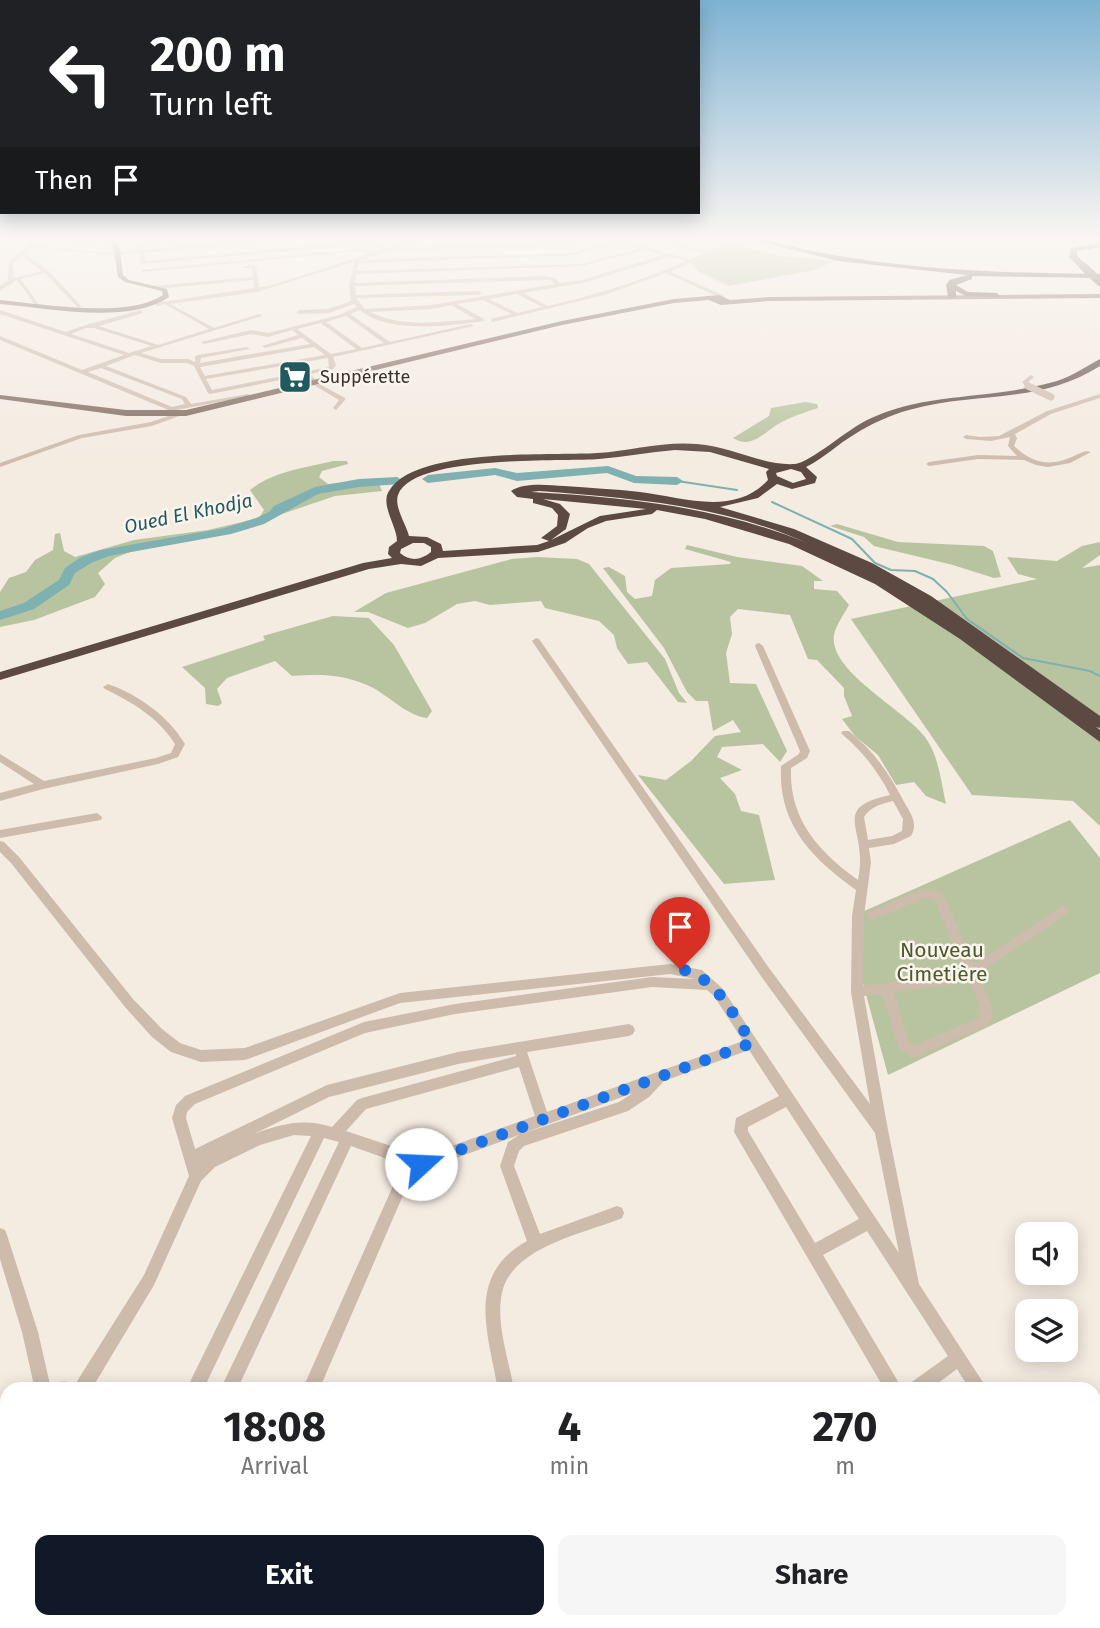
<!DOCTYPE html>
<html lang="en">
<head>
<meta charset="utf-8">
<style>
	:root { --surface:#fff; --page:#f6f6f6; --text:#202124; --muted:#757577; --accent:#111827 }
	body { margin:0; font-family:"Fira Sans",sans-serif; background:var(--page); color:var(--text); height:100vh; display:flex; flex-direction:column; font-size:26px; white-space:nowrap }
	* { box-sizing:border-box; margin:0 }
	p { font-size:23px; color:var(--muted) }
	.icon { flex:none; width:38px; height:38px; fill:none; stroke:currentColor; stroke-width:2; stroke-linecap:round; stroke-linejoin:round }
	.map { position:relative; flex:1; overflow:hidden }
	.sheet { position:absolute; left:0px; top:1382px; width:1101px; height:247px; display:flex; flex-direction:column; background:var(--surface); border-radius:21px 21px 0 0; box-shadow:0 4px 18px #0003 }
	.sheet>* { flex:none }
	.top-card { position:absolute; left:0px; top:0px; width:700px; height:214px; box-shadow:0 4px 18px #0003; background:#202124; color:#fff; overflow:hidden }
	.buttons { position:absolute; left:1015px; top:1222px; display:grid; gap:14px }
	.buttons a { display:grid; place-items:center; width:63px; height:63px; border-radius:14px; background:var(--surface); box-shadow:0 4px 18px #0003; font-size:35px }
	.pin { position:absolute; display:grid; place-items:center; width:60px; height:60px; color:#fff; margin:-72px -30px; border-radius:50% 50% 50% 0; rotate:-45deg; box-shadow:0 0 7px #0007 }
	.pin .icon { rotate:45deg }
	.me { position:absolute; width:77px; margin:-38px; rotate:70deg; stroke-linejoin:round; filter:drop-shadow(0 0 5px #0008) }
	.turn { display:flex; align-items:center; gap:24px; height:147px; padding:0 35px; font-size:32px }
	.turn .icon { width:91px; height:91px; stroke-width:2.5 }
	.turn b { display:block; font-size:49px; line-height:60px }
	.then { display:flex; align-items:center; height:66px; padding:0 35px; background:#0003; gap:14px; font-size:26px }
	.eta { display:flex; justify-content:space-evenly; align-items:center; height:119px; text-align:center }
	.eta b { font-size:42px; font-weight:700; line-height:49px }
	.action { display:flex; gap:14px; margin-top:auto; padding:14px 35px }
	.action a { flex:1; height:80px; border-radius:14px; background:var(--accent); color:#fff; font-size:28px; font-weight:700; line-height:80px; text-align:center }
	.action a+a { background:var(--page); color:var(--text) }
	.map>svg:first-child { display:block }
	.green { fill:#b8c4a0 }
	.lines { fill:none; stroke-linecap:round; stroke-linejoin:round }
	.stream { stroke:#7fb0b2; stroke-width:2 }
	.river { fill:#7fb0b2; fill-rule:evenodd }
	.minor { fill:#cdbbac; fill-rule:evenodd }
	.major { fill:#7d675c; fill-rule:evenodd }
	.highway { fill:#5c4a42; fill-rule:evenodd }
	.minor-bridge { stroke:#cdbbac; stroke-width:7 }
	.highway-bridge { stroke:#5c4a42; stroke-width:8 }
	.route { stroke:#1a73e8; stroke-width:12; stroke-dasharray:0 21.6 }
	.labels { text-anchor:middle; stroke-width:5; stroke-linejoin:round; paint-order:stroke }
	.far-poi-label { font-size:18px; fill:#3b302b; stroke:#fbf5ee; text-anchor:start }
	.far-water-label { font-size:19px; font-style:italic; fill:#1f5a5e; stroke:#fbf5ee }
	.park-label { font-size:21px; fill:#4a5a2e; stroke:#fbf5ee }
</style>
</head>
<body>
<div class="map">
<svg width="1100" height="1628" viewBox="0 0 1100 1628">
	<rect width="100%" height="100%" fill="#f4ebe1"/>
	<g class="green">
		<polygon points="733,245 781,256 834,261 815,270 729,286 698,271 690,262"/>
		<path d="M805 402 817 404 818 408C806 412 793 416 782 422 766 429 753 451 733 438L769 416 771 408Z"/>
		<path d="M333 461H347L348 464 322 471 319 477 328 484 377 479 382 491 335 496 223 534 138 549 115 558 98 573 105 584 95 597 34 620 0 627V592L9 578 26 572 35 560 53 550 55 534 60 533 64 551 75 557 134 540 208 530 259 518 264 510 250 490C274 471 305 468 333 461Z"/>
		<polygon points="837,524 898,542 984,546 993,551 1001,577 994,578 953,565 874,546 864,537 830,526"/>
		<polygon points="1100,542 1100,555 1082,568 1100,565 1100,826 1073,801 972,795 851,619 1037,579 1018,574 1007,557 1057,561 1082,546"/>
		<path d="M687 545 737 557 802 566 823 581H814V589L837 591 849 605C844 614 836 625 834 635 828 671 905 710 925 737 939 756 941 782 946 804L926 796 914 782 896 785 878 755 855 736 842 719 852 716 844 696V688L817 660 808 659 790 615 738 609 730 617 732 634 726 653 730 683 756 684 787 751 780 762 763 744 722 747 717 757 742 770 720 778 735 794 741 811 759 815 775 880 724 884 638 775 666 780 691 761 715 736 741 732 733 720 713 731 708 701H696L687 692 664 648 603 568 609 567 625 576 627 592 635 599 652 596 655 580 671 568 730 564 731 562 685 549Z"/>
		<polygon points="537,557 577,559 589,564 665,659 679,693 687,703 678,702 647,662 628,664 617,648 614,635 599,621 545,608 541,601 490,605 475,601 457,604 425,623 408,628 368,612 354,612 386,593 512,559"/>
		<path d="M333 616 369 618 394 645 432 711 427 718C405 715 389 695 369 686 343 674 320 674 292 676L275 661 227 678 217 689 222 703 218 706 206 704 205 688 182 667 265 640 263 636Z"/>
		<polygon points="1070,820 1100,858 1100,973 888,1075 862,980 862,912"/>
	</g>
	<g class="lines">
		<g class="stream">
			<polyline points="677,481 737,490"/>
			<polyline points="772,502 852,539 875,563 891,570 915,571 933,579 947,592 967,619 1023,658 1090,671 1100,676"/>
		</g>
		<g class="river">
			<polygon points="608,466 636,476 677,477 683,481 677,485 634,483 607,473 517,481 495,475 428,483 422,479 428,475 495,468 517,473"/>
			<polygon points="397,477 403,481 401,484 359,487 318,494 264,524 231,534 109,556 91,563 75,573 69,585 34,609 0,620 0,611 24,603 59,580 65,568 81,557 101,550 225,528 256,518 269,512 274,506 315,487 359,479"/>
		</g>
		<g class="minor">
			<path d="M24 239C32 239 36 245 44 246 75 251 107 253 139 250L132 239H137L138 242 195 239 140 245 143 250 268 239H290L144 253 145 261 357 242 356 241 358 240 388 248 415 239H423L396 248 574 243 576 244 574 245 389 251 379 254V256H374L358 260 576 253V251L613 242 604 239H613L646 247 690 259 704 253 670 244V242L708 251 727 243 726 239H730L732 244 670 272 725 296 723 299 666 273 604 295 493 322 491 321V319L511 314 483 300 457 304 484 319V321C449 326 388 334 360 310L350 314 390 342 471 324 474 326 333 357 336 365 333 369 311 374 316 382 345 398V400L336 410 333 408 339 400 312 384 306 375 210 394 208 393 194 366 187 363H161L135 355 106 366 186 397 191 404 248 394 251 396 171 411 0 340V336L82 370 124 355 0 314V310L66 332C88 323 117 317 141 310L143 313 99 326 158 345 209 329 165 304 157 306 155 303 254 288 253 280 156 289 154 286 253 277 252 268H243L241 267 254 265 256 266 259 287 269 286 369 254 361 251 143 272 141 270 361 249 374 252 383 249 365 244 143 264 141 263 140 253 111 255 39 248 34 246 25 254 48 270 81 306 79 309 45 273 21 279 39 305H35L17 280 0 291V286L8 280 9 262 30 244ZM618 243 638 249 582 264 357 271 358 263 578 255 580 253ZM644 250 663 255 582 280 560 283 554 278 544 276 355 283 356 274 582 266ZM22 256 42 271 14 278 13 263ZM669 257 686 261C641 281 595 295 548 306L523 293 583 283ZM354 262 349 285 351 301 328 309 299 310 296 312 299 314 329 313 354 304 357 307 339 315 268 333 251 330 201 342 204 344 251 334 268 337 292 330 298 335 262 346 265 348 302 338 310 344 200 363 201 358 250 349 247 347 198 355 195 357V362L188 359H161L141 353 262 316 259 314 214 328 170 304 257 292ZM544 280H551L555 284 432 305 365 309 356 298 479 295 482 293 479 291 356 295 355 286ZM517 294 542 307 517 313 489 299ZM451 305 475 319C440 322 402 328 370 312L432 309ZM346 316 384 343 362 348 326 322ZM321 323 356 349 331 354 297 329ZM86 328H94L152 346 129 353 71 334ZM314 347 325 355 205 376 200 367ZM328 358 329 367 212 390 206 379ZM101 368 182 399 185 404 172 407 88 372Z"/>
			<polygon points="92,239 96,239 94,244 75,246 73,245 90,242"/>
			<polygon points="1031,375 1034,377 1028,382 1031,386 1026,387 1022,382"/>
			<path d="M1100 394V398L1051 414 1015 434 1017 438 1014 446C1034 465 1052 467 1076 455 1083 452 1085 450 1091 452L1070 463 1048 467 1036 465 1024 460 978 459 929 466 926 464 929 462 978 455 1017 456 1008 446 1010 437 991 441 966 439 963 437 966 435 980 437 999 436 1047 411Z"/>
			<polygon points="180,412 182,413 182,415 152,426 82,438 0,467 0,463 79,435 151,422"/>
			<path d="M536 638 539 639 769 968 870 1104 851 992 852 916 856 890C812 858 778 825 781 766L799 754 800 751 755 646 756 644 759 643 763 646 810 751 807 758 791 768C789 819 818 851 858 880 859 874 860 868 860 863 861 824 835 807 890 795 878 771 863 752 843 735L841 733 843 731H849C873 750 889 773 903 800 907 808 914 816 914 825 914 830 913 832 911 836L894 844 869 848 871 862 864 916 863 986 959 973 964 970 934 899 924 898 877 918 873 920 869 918 867 915 869 912 919 890 923 889 942 892 974 964 1059 908 1063 906 1067 908 1069 911 1067 914 978 974 992 1006 993 1016 987 1026 913 1058 899 1049 882 994 864 996 888 1130 919 1284 988 1390H970L957 1369 929 1390H907L909 1384 948 1356 867 1231 823 1255 903 1390H885L734 1132 736 1118 779 1096 749 1050 664 1081 649 1097 628 1111 524 1146 519 1151 514 1166 540 1234 617 1206 622 1208 624 1213 622 1218C584 1234 507 1247 501 1298 497 1328 509 1360 514 1390H498C488 1332 465 1276 527 1241L500 1166 508 1142 519 1135 421 1171 413 1172 319 1390H302L401 1168 382 1157 351 1146 237 1390H220L339 1142 324 1138 203 1390H186L311 1136 294 1135 260 1145 215 1167 201 1181 154 1285 91 1390H35L22 1332 0 1259V1228L5 1230 7 1235 38 1332 51 1389 53 1384C60 1381 69 1380 74 1386L144 1275 189 1176 172 1118 176 1105 185 1096 364 1022 455 1004 652 977 695 979 670 974 400 1003 245 1060 201 1062 171 1052 152 1037 125 1007 11 863 0 852V841L4 842 19 857 133 999 162 1029 180 1043 201 1050 245 1048 400 993 670 964 702 970 722 988 899 1253 875 1133 761 976 532 641ZM893 801 903 819 902 831 892 836 868 840 864 817C871 806 882 804 893 801ZM969 980C974 992 983 1006 979 1018L914 1045 909 1042 894 992 962 983ZM652 987 707 990 714 996 743 1041 547 1112 527 1052 629 1036 633 1034 635 1030 633 1026 629 1024 458 1052 327 1085 195 1149 186 1118 187 1112 195 1104 365 1033 455 1014ZM516 1054V1056L362 1098 357 1100 332 1127C303 1118 281 1124 254 1134L329 1097 458 1064ZM519 1067 535 1116 421 1157 410 1158 391 1146 346 1131 366 1109ZM633 1093 619 1102 521 1134ZM786 1107 859 1219 815 1243 748 1131V1127Z"/>
			<path d="M108 684C139 695 168 716 185 744L178 757 158 764 43 789 0 801V793L34 784 0 762V754L44 781 156 758 171 753 175 744C159 718 132 702 105 689L103 687Z"/>
			<polygon points="97,813 102,817 101,820 0,838 0,830"/>
			<polygon points="1094,1548 1100,1550 1100,1575 1094,1572"/>
			<polygon points="7,1615 7,1622 22,1622 21,1628 3,1628"/>
			<polygon points="25,1622 43,1622 42,1628 24,1628"/>
			<polygon points="119,1622 137,1622 135,1628 117,1628"/>
			<polygon points="198,1622 217,1622 215,1628 196,1628"/>
			<polygon points="595,1622 626,1622 624,1628 593,1628"/>
		</g>
		<g class="major">
			<path d="M109 239H115L120 250 123 275 129 280 167 289 169 297C128 325 48 308 0 304V300C42 304 128 319 163 295L162 291 125 282 118 277 114 250Z"/>
			<polygon points="1100,294 1100,298 769,301 721,305 709,300 674,303 562,325 186,416 126,416 0,399 0,395 126,410 186,410 562,321 674,299 719,295 730,300 769,297"/>
		</g>
		<g class="highway">
			<path d="M750 239H762C873 269 986 273 1100 274V278L972 276V279L956 285 968 292 997 293 1000 297 966 296 956 291V296L952 298 948 296 946 285 949 280 967 275 838 261Z"/>
			<polygon points="1100,243 1100,247 1077,251 1077,256 1087,265 1087,269 1081,269 1069,257 1071,248"/>
			<path d="M1100 359V366C1039 405 975 391 909 410 890 415 871 424 855 434 838 444 824 458 806 467L817 477 815 483 792 489 777 484 758 498 720 507 794 529 872 563 931 596 1100 716V728L1096 727 1100 730V742L960 639 875 584 789 544 705 519 657 510 652 514 606 521 588 528 565 543 538 552 438 558 421 566 401 564 369 569 0 680V672L363 563 392 558 388 554 389 547 397 541C397 526 380 505 389 491 415 447 551 456 597 453 631 451 663 441 697 444 731 446 762 466 795 464 811 462 848 429 867 420 920 394 976 399 1032 387 1047 384 1064 380 1077 372 1085 368 1092 363 1100 359ZM675 450 710 452 769 469 766 472 768 480C734 517 682 497 640 492 615 489 589 488 564 486 548 485 524 482 511 491L517 497 533 499V503L552 508 558 515 557 526 541 538 549 541 537 545 443 551 441 544 427 537 409 536C406 524 394 507 398 495 412 454 562 462 599 459 625 457 649 452 675 450ZM791 469 801 472 806 479 793 483 777 476 776 473ZM539 491C630 498 722 505 807 543 720 507 624 497 531 492ZM543 499 646 509 600 516 551 540 566 529 570 514 560 504ZM413 543H424L431 547V552C421 560 411 562 400 553L401 549Z"/>
		</g>
		<polyline class="minor-bridge" points="1028,386 1051,397"/>
		<polyline class="highway-bridge" points="1084,267 1100,282"/>
	</g>
	<linearGradient id="sky" x2="0" y2="1"><stop stop-color="#7eb2d2"/><stop offset="0.51" stop-color="#faf6f2"/><stop offset="1" stop-color="#faf6f2" stop-opacity="0"/></linearGradient>
	<rect width="1100" height="467" fill="url(#sky)"/>
	<g class="lines">
		<path class="route" d="M421 1164 752 1043C733 1015 716 976 680 969"/>
	</g>
	<defs>
		<symbol id="supermarket-square" viewBox="-11 -11 22 22"><rect x="-9" y="-9" width="18" height="18" rx="4" fill="#1f5a5e" stroke="#fbf5ee"/><path d="M-6-5.5h2.5l.6 2H6L4.5 2H-2.5L-4.4-4H-6ZM-1.5 3.2a1.3 1.3 0 1 0 .1 0ZM3 3.2a1.3 1.3 0 1 0 .1 0Z" fill="#fff"/></symbol>
	</defs>
	<g fill-rule="evenodd">
		<use href="#supermarket-square" x="276" y="358" width="38" height="38"/>
	</g>
	<g class="labels">
		<g class="far-poi-label">
			<text x="320" y="383">Suppérette</text>
		</g>
		<g class="far-water-label">
			<text transform="translate(188 513) rotate(-12)" y="7">Oued El Khodja</text>
		</g>
		<g class="park-label">
			<text x="942" y="957">Nouveau<tspan x="942" dy="24">Cimetière</tspan></text>
		</g>
	</g>
</svg>
<div class="buttons">
<a><svg class="icon" aria-label="sound" viewBox="0 0 24 24"><path d="M4 9h4l5-4v14l-5-4H4zM17 9q2 3 0 6"/></svg></a>
<a><svg class="icon" aria-label="layers" viewBox="0 0 24 24"><path d="M12 4l9 5-9 5-9-5zM3 14l9 5 9-5"/></svg></a>
</div>
<div class="pin" style="left:680px;top:969px;background:#d93025"><svg class="icon" aria-label="arrive" viewBox="0 0 24 24"><path d="M6 21V4h12l-3 4 3 4H6"/></svg></div>
<svg class="me" style="left:421px;top:1164px" viewBox="-20 -20 40 40"><circle r="19" fill="#fff"/><path d="M0-13L10 11 0 6-10 11z" fill="#1a73e8"/></svg>
<div class="top-card">
<div class="turn"><svg class="icon" aria-label="left" viewBox="0 0 24 24"><path d="M17 20v-9H6M10 6l-5 5 5 5"/></svg><div><b>200 m</b>Turn left</div></div>
<div class="then">Then<svg class="icon" aria-label="arrive" viewBox="0 0 24 24"><path d="M6 21V4h12l-3 4 3 4H6"/></svg></div>
</div>
<section class="sheet">
<div class="eta">
<div><b>18:08</b><p>Arrival</p></div>
<div><b>4</b><p>min</p></div>
<div><b>270</b><p>m</p></div>
</div>
<div class="action"><a>Exit</a><a>Share</a></div>
</section>
</div>
</body>
</html>
